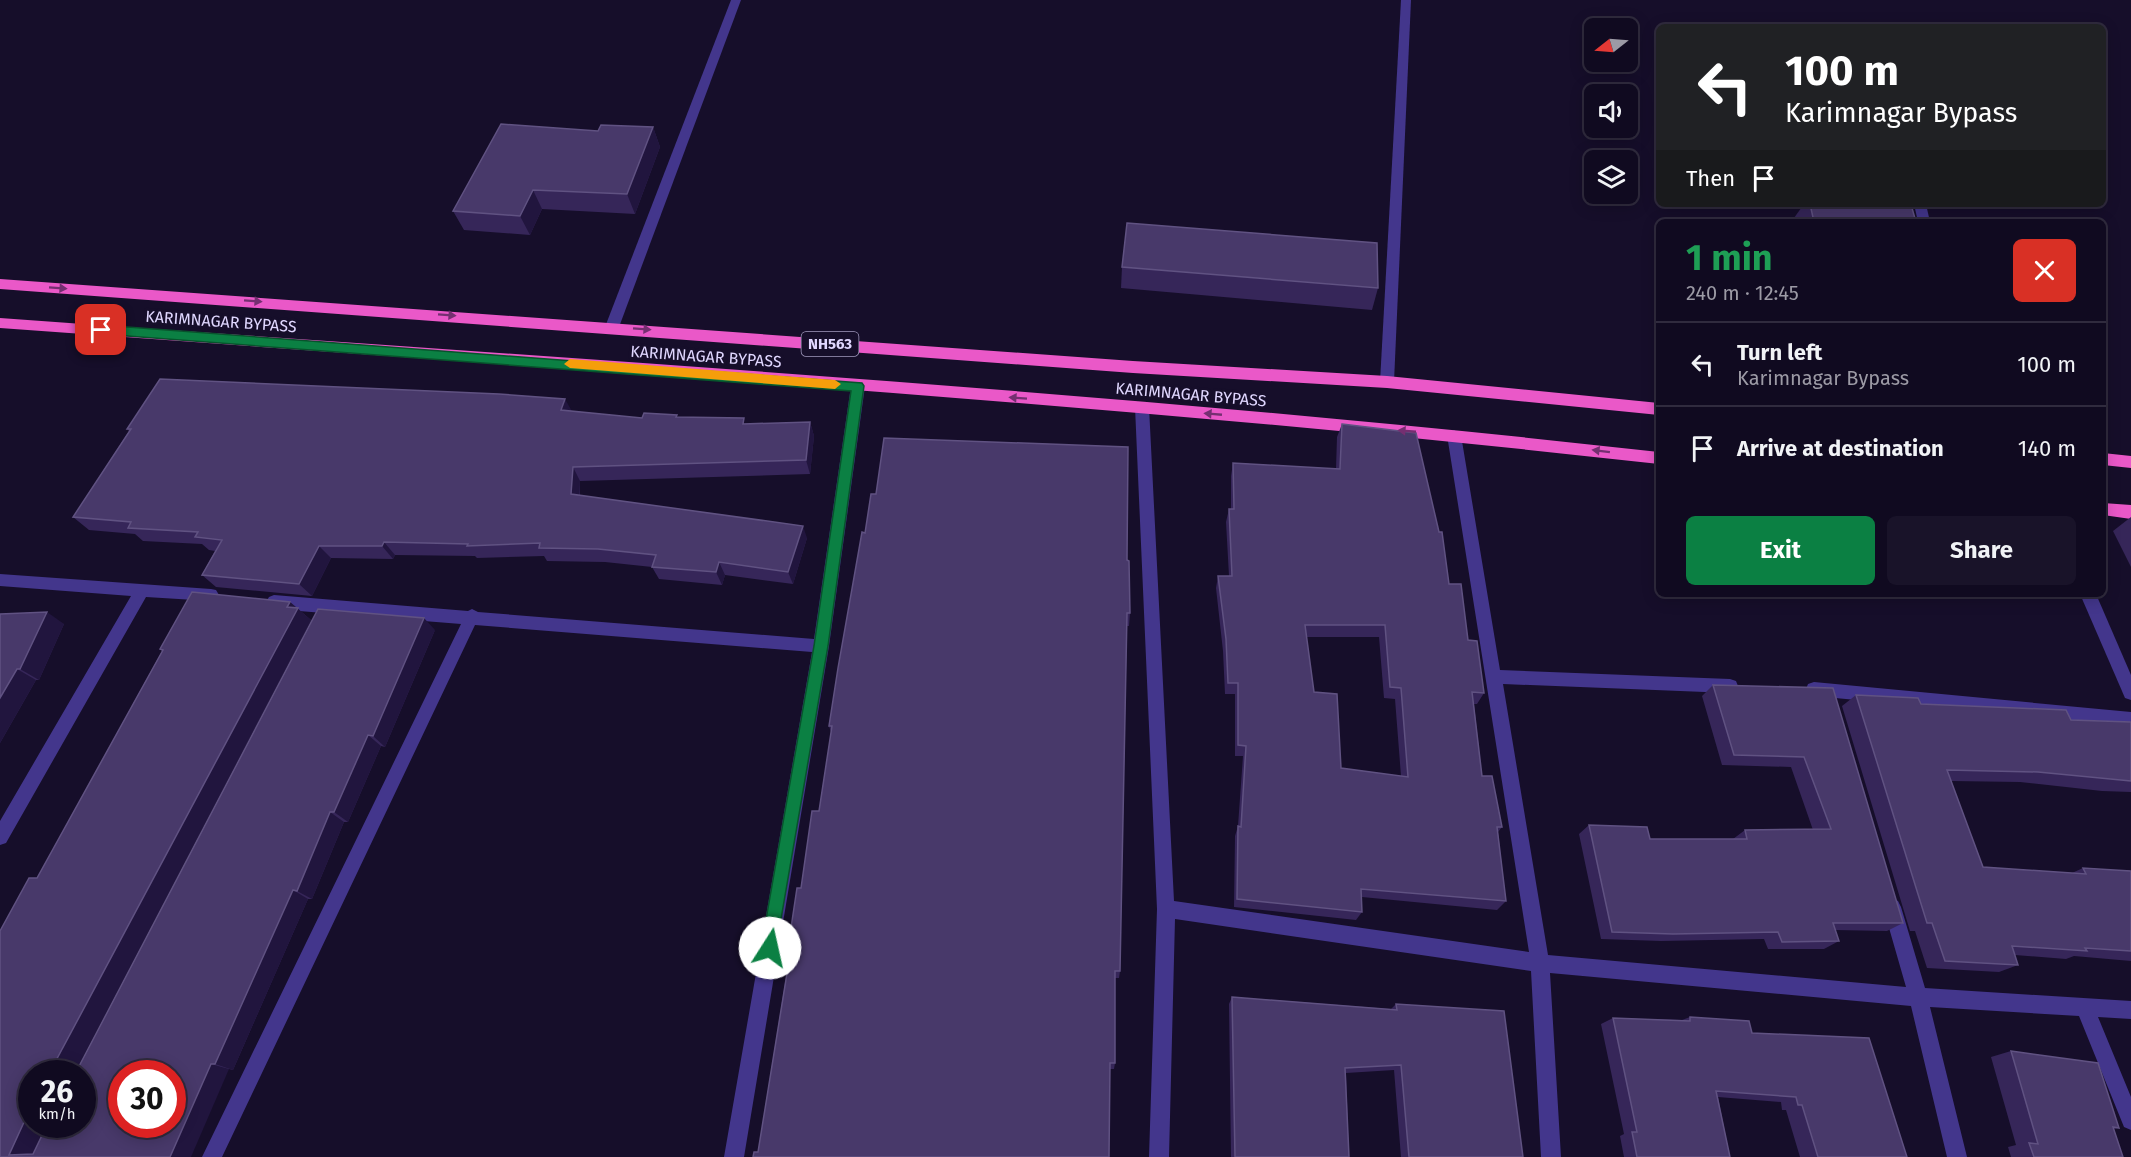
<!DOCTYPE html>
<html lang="en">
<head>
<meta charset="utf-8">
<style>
	:root { --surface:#100a20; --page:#191329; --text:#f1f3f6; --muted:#9c9aa5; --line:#302b3e; --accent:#0b8043 }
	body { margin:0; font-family:"Fira Sans",sans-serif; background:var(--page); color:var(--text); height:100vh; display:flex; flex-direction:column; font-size:22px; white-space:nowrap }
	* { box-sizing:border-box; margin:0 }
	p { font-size:20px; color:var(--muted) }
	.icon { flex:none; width:33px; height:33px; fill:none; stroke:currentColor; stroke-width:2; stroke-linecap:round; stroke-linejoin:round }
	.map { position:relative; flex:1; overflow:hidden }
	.sheet { position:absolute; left:1656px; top:219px; width:450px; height:378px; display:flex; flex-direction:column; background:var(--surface); border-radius:9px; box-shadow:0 3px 15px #0003,0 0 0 2px var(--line) }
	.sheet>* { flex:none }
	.guide { position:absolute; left:1656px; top:24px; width:450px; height:183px; border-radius:9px; box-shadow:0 3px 15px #0003,0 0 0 2px var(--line); background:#202124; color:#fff; overflow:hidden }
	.needle { width:39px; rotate:253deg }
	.tools { position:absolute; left:1584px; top:18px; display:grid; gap:12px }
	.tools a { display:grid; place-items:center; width:54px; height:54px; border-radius:9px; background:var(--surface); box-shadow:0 3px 15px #0003,0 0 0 2px var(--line); font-size:30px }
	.speed { position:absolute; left:18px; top:1060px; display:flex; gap:12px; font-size:30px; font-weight:700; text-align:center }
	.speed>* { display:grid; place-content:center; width:78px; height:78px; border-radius:50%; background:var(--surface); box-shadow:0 3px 15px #0003,0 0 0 2px var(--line); line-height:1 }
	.speed small { font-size:15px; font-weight:400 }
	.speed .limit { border:9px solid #d22; background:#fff; color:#111 }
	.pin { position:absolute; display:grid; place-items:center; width:51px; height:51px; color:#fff; margin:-26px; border-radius:12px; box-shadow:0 3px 9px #0006 }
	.me { position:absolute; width:66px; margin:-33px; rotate:10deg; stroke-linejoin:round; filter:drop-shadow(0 0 4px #0008) }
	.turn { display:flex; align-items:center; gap:21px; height:126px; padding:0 30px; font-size:27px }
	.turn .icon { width:78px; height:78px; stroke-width:2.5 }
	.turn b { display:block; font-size:42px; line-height:51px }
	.then { display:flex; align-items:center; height:57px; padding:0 30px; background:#0003; gap:12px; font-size:22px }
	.round { display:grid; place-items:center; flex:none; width:63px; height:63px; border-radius:9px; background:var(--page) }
	.summary { display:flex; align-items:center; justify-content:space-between; height:102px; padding:0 30px }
	h1 { font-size:36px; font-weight:700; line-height:45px; color:#1e9e55 }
	.action { display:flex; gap:12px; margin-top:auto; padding:12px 30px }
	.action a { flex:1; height:69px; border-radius:9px; background:var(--accent); color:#fff; font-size:24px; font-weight:700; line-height:69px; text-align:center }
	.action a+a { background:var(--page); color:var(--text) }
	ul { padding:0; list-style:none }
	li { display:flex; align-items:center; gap:18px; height:84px; padding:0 30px; border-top:2px solid var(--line) }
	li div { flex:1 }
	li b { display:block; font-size:22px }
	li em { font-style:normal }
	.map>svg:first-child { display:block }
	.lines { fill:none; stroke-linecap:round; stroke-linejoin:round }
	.service { fill:#43368c; fill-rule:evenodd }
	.minor { fill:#43368c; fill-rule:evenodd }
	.trunk { fill:#ea58c8; fill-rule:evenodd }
	.wall { fill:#362659; fill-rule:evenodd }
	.shaded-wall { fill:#21153e }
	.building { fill:#48396a; stroke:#605282; stroke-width:1.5; fill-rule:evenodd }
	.oneway { fill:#752f71 }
	.route { fill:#0b8043; stroke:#07532c; stroke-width:1.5 }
	.slow { fill:#f59e0b }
	.labels { text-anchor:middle; stroke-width:6; stroke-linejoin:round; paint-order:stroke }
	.shield { fill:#160e2a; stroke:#a39bbf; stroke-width:1.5 }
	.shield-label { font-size:15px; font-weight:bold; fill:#e0d7ff }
	.street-label { font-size:16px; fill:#e0d7ff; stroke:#160e2a }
</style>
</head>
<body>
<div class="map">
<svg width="2131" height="1157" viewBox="0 0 2131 1157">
	<rect width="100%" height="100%" fill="#160e2a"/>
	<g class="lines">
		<g class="service">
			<polygon points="731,0 741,0 619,327 612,332 607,330 605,327"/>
			<polygon points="1401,0 1411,0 1394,382 1387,387 1380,382"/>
			<polygon points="1914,204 1926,204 1930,222 1918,222"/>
		</g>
		<g class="minor">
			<polygon points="858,381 865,386 829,646 744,1157 724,1157 812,652 475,625 222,1157 202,1157 461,624 274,609 269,607 266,602 269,597 274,595 468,611 472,609 478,612 814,639 851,386"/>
			<polygon points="1142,402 1149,407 1174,901 1529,952 1447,435 1454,430 1461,435 1500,670 1730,679 1736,681 1738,686 1736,691 1730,693 1503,684 1548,955 1906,987 1883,907 1886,901 1892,898 1898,901 1901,907 1925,988 2131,1001 2131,1019 2098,1017 2131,1097 2131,1130 2124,1127 2079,1016 1930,1007 1967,1157 1947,1157 1911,1006 1550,973 1561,1157 1541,1157 1531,971 1175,919 1169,1157 1149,1157 1157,909 1135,407"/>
			<polygon points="0,574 211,589 216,590 219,595 216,600 211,601 146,597 6,843 0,845 0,821 131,596 0,586"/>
			<polygon points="2080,594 2096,594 2131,675 2131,700 2125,698"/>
			<polygon points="1814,682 2131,712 2131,726 1814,696 1808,694 1806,689 1808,684"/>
		</g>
		<g class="trunk">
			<polygon points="0,279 1133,361 1387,376 1659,403 1659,415 1387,388 1133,373 0,289"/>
			<path d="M0 318C553 358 1108 390 1659 452V464C1108 402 553 369 0 328Z"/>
			<polygon points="2103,453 2131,456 2131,468 2103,465"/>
			<polygon points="2103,503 2131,505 2131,519 2103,515"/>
		</g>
	</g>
	<g class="wall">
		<polygon points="653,127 660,147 635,214 542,209 530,235 464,230 453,211 598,131"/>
		<polygon points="1804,204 1875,204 1916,222 1795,222 1794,218"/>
		<polygon points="1122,267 1378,288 1372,310 1121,288"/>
		<polygon points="572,411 642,418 678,417 747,424 810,422 814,436 810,474 580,481 580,496 807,538 793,584 725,575 722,585 659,579 652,567 605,562 547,561 544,556 477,558 475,556 395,555 393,559 331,558 312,596 216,587 202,575 215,551 209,550 202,544 143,541 135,534 89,530 73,517 129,431 127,429"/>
		<path d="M1342 424 1449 584 1468 640 1484 693 1477 704H1474L1482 776 1502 827 1498 832 1506 901 1497 910 1362 897V912L1356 920 1234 907 1235 836 1238 826 1243 756H1235V694H1225L1223 651 1216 588 1218 576H1229L1226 522 1229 509H1231V476L1233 463 1336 469 1337 437ZM1306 637H1379L1384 698 1395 699 1401 776 1341 768 1314 692Z"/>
		<polygon points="2131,517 2131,567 2113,531"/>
		<polygon points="1127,560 1130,613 1129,626 1127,626 1120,971 1119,978 1115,978 1115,1063 1114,1069 1110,1069 758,1152 788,964 786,961 801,888 819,811 831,732 829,726"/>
		<polygon points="290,602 311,620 74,1073 32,1074 32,1125 82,1125 435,630 385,747 381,746 348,822 344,822 312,899 308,899 233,1070 229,1069 0,1157 37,878 162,651 160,649"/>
		<polygon points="0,614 64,624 39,680 36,680 0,743"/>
		<polygon points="1713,685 1833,688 1903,923 1887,931 1835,930 1839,941 1824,949 1768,949 1764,939 1661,941 1601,939 1579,834 1589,825 1650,839 1733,839 1745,830 1813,830 1791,767 1722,765 1702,696"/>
		<polygon points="1856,695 1921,704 2071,720 2131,722 2131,792 2102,791 2020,782 1951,781 1983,867 2072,873 2083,868 2131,871 2131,961 2074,956 2066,959 2015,955 2018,965 1999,972 1927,968 1915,931 1910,931 1842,706"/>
		<polygon points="1232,997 1391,1009 1396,1004 1523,1157 1401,1157 1394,1070 1346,1073 1349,1157 1231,1157 1229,1004"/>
		<polygon points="1690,1017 1752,1033 1907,1157 1800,1157 1786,1110 1782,1110 1781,1102 1718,1097 1730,1157 1624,1157 1620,1136 1624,1134 1601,1024 1613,1018 1682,1020"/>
		<polygon points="2011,1051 2119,1128 2114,1129 2123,1157 2011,1157 2008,1147 2016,1145 1991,1057"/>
	</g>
	<g class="shaded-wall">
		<polygon points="653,127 660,147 635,214 627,194"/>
		<polygon points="533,190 542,209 530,235 520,216"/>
		<polygon points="565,399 573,413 561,410"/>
		<polygon points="810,422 814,436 810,474 806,460"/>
		<polygon points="573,467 580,481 579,508 571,494"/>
		<polygon points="803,526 807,538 793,584 788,572"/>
		<polygon points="384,542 395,555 393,559 382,546"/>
		<polygon points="319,546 331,558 312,596 299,584"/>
		<polygon points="719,562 725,575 722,585 716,572"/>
		<polygon points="290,602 311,620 74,1074 58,1074 53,1070 52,1068"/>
		<polygon points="47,612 64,624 39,680 20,669"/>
		<polygon points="424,618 435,630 385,747 373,736"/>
		<polygon points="17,669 36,680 0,743 0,698"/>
		<polygon points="368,735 381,746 348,822 334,812"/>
		<polygon points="330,812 344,822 312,899 297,891"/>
		<polygon points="293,890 308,899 233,1070 215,1064"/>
		<polygon points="211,1064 229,1069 191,1157 170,1157"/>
		<polygon points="25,1120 32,1121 32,1125 48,1125 33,1157 9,1155"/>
	</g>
	<g class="building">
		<polygon points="501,124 598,131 601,125 653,127 627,194 533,190 520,216 453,211"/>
		<polygon points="1810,204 1875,204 1912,208 1916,222 1814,222"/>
		<polygon points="1127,223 1377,243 1378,288 1122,267"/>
		<polygon points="160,379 499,394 565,399 561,410 642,418 644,413 677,415 676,417 744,418 743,424 810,422 806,460 573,467 571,494 803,526 788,572 719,562 716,572 652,567 656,555 598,549 539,548 540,543 467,546 468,544 384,542 382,546 319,546 299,584 202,575 222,540 195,537 198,532 128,528 131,522 73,517 131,429 127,429"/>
		<path d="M1342 424 1416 433 1439 532H1442L1449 584H1461L1468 640 1477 641 1484 693 1472 692 1482 776H1492L1502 827H1497L1506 901 1361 889 1362 912 1237 899 1238 826 1241 827 1246 746 1238 745V683H1228L1226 639 1218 576H1232L1229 509H1234L1233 463 1340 469ZM1305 625H1385L1390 687 1401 688 1408 777 1341 768 1337 694 1314 692Z"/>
		<polygon points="884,438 1128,447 1127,560 1129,561 1130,613 1127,613 1120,971 1115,971 1115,1063 1110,1063 1109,1157 753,1157 754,1152 758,1152 789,961 786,961 797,888 801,888 812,811 819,811 832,726 829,726 838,668 862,532 865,533 871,494 876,494"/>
		<path d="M192 592 290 602 287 607 298 608 52 1068 53 1070 58 1071V1074H32V1120H25L9 1155 33 1154 47 1125H82V1074H75L318 609 424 618 373 736 368 735 334 812H330L297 891 293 890 215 1064H211L170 1157H0V931L29 878H37L163 650 160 649ZM122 1074H172V1125H122Z"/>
		<polygon points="47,612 20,669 17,669 0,698 0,614"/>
		<polygon points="1713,685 1833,688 1903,923 1833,923 1839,941 1782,942 1778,932 1673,934 1612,932 1589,825 1647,827 1650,839 1747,839 1745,830 1831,829 1804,757 1734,755"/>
		<polygon points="1856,695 1918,698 1921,704 2066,710 2071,720 2131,722 2131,781 2038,772 1947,770 1983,867 2086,874 2083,868 2131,871 2131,951 2085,948 2087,951 2012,946 2018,965 1945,961 1932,923 1927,923"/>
		<polygon points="1232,997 1397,1010 1396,1004 1504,1011 1523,1157 1409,1157 1401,1065 1345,1068 1349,1157 1235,1157"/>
		<polygon points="1690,1017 1749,1021 1752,1033 1869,1038 1907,1157 1818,1157 1802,1105 1798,1105 1796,1097 1716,1091 1730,1157 1637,1157 1632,1132 1637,1132 1613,1018 1690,1021"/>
		<polygon points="2011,1051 2098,1063 2119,1128 2113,1127 2123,1157 2034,1157 2029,1143 2038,1144"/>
	</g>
	<defs><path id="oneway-solid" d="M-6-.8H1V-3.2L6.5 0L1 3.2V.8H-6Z" transform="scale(1.5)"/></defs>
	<g class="oneway">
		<use href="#oneway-solid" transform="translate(58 288) rotate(4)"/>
		<use href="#oneway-solid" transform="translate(253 301) rotate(4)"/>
		<use href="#oneway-solid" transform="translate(447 315) rotate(4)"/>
		<use href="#oneway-solid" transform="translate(642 329) rotate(4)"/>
		<use href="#oneway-solid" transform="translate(1018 398) rotate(-176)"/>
		<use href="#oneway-solid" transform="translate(1213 414) rotate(-175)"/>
		<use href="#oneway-solid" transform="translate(1407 431) rotate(-175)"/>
		<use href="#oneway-solid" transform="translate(1601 451) rotate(-173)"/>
	</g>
	<polygon class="route" points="101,325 862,383 864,386 828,646 775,954 770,956 764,954 761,948 814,646 851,391 101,334 95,330"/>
	<polygon class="slow" points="570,359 835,380 841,384 835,389 570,368 564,364"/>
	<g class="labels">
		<rect class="shield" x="801.5" y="332" width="57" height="24" rx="4.5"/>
		<g class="shield-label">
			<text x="830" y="349">NH563</text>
		</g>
		<g class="street-label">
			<text transform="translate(221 321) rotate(4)" y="6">KARIMNAGAR BYPASS</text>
			<text transform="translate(706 356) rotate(4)" y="6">KARIMNAGAR BYPASS</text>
			<text transform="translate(1191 394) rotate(5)" y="6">KARIMNAGAR BYPASS</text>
		</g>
	</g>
</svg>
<div class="tools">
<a><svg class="needle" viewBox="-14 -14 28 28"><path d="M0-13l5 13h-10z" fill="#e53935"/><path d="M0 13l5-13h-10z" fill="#9c9aa5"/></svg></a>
<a><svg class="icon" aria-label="sound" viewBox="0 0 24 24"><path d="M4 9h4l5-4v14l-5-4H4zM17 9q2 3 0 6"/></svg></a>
<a><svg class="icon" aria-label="layers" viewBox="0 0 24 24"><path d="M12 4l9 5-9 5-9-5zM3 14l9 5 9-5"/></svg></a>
</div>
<div class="speed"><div>26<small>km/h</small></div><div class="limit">30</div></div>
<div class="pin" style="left:101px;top:330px;background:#d93025"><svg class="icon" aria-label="arrive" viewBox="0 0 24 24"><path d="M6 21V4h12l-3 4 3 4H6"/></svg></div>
<svg class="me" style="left:770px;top:948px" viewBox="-20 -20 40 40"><circle r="19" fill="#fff"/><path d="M0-13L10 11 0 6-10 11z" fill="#0b8043"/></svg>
<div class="guide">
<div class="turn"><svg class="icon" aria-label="left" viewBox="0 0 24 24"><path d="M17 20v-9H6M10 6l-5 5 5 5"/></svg><div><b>100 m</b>Karimnagar Bypass</div></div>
<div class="then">Then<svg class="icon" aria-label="arrive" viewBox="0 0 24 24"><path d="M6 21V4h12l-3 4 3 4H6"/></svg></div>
</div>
<section class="sheet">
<div class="summary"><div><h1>1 min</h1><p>240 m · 12:45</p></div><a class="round" style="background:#d93025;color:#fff"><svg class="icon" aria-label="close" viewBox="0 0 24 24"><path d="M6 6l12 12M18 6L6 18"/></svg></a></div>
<ul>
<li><svg class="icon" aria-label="left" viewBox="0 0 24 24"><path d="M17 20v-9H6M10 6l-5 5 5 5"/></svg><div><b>Turn left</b><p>Karimnagar Bypass</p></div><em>100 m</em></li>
<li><svg class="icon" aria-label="arrive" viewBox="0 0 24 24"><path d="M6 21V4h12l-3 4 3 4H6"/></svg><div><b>Arrive at destination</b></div><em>140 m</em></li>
</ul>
<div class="action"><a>Exit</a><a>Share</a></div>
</section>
</div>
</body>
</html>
